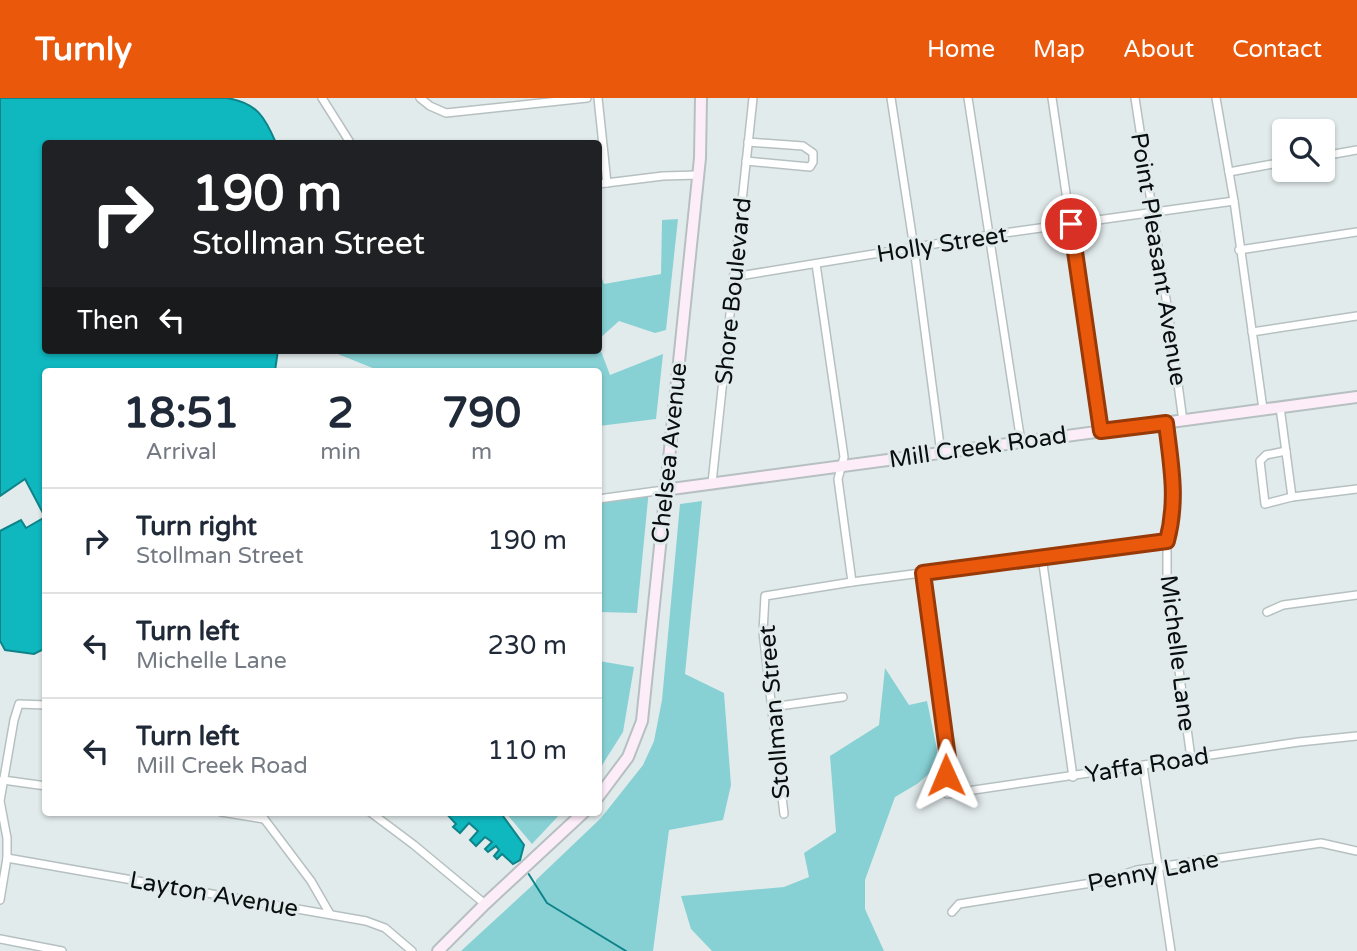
<!DOCTYPE html>
<html lang="en">
<head>
<meta charset="utf-8">
<style>
	:root { --surface:#fff; --page:#f2f2f3; --text:#1f2937; --muted:#747a83; --line:#e0e1e3; --accent:#ea580c }
	body { margin:0; font-family:"Varela Round",sans-serif; background:var(--page); color:var(--text); height:100vh; display:flex; flex-direction:column; font-size:26px; white-space:nowrap }
	* { box-sizing:border-box; margin:0 }
	p { font-size:23px; color:var(--muted) }
	.icon { flex:none; width:38px; height:38px; fill:none; stroke:currentColor; stroke-width:2; stroke-linecap:round; stroke-linejoin:round }
	.map { position:relative; flex:1; overflow:hidden }
	.sheet { position:absolute; left:42px; top:270px; width:560px; height:448px; display:flex; flex-direction:column; background:var(--surface); border-radius:7px; box-shadow:0 2px 5px #0004 }
	.sheet>* { flex:none }
	.guide { position:absolute; left:42px; top:42px; width:560px; height:214px; border-radius:7px; box-shadow:0 2px 5px #0004; background:#202124; color:#fff; overflow:hidden }
	.fabs { position:absolute; left:1272px; top:21px; display:grid; gap:14px }
	.fabs a { display:grid; place-items:center; width:63px; height:63px; border-radius:7px; background:var(--surface); box-shadow:0 2px 5px #0004; font-size:35px }
	.pin { position:absolute; display:grid; place-items:center; width:60px; height:60px; color:#fff; margin:-30px; border:4px solid #fff; border-radius:50%; box-shadow:0 2px 7px #0007 }
	.me { position:absolute; width:77px; margin:-38px; rotate:359deg; stroke-linejoin:round; filter:drop-shadow(0 0 5px #0008) }
	.turn { display:flex; align-items:center; gap:24px; height:147px; padding:0 35px; font-size:32px }
	.turn .icon { width:91px; height:91px; stroke-width:2.5 }
	.turn b { display:block; font-size:49px; line-height:60px }
	.then { display:flex; align-items:center; height:66px; padding:0 35px; background:#0003; gap:14px; font-size:26px }
	.eta { display:flex; justify-content:space-evenly; align-items:center; height:119px; text-align:center }
	.eta b { font-size:42px; font-weight:700; line-height:49px }
	ul { padding:0; list-style:none }
	li { display:flex; align-items:center; gap:21px; height:105px; padding:0 35px; border-top:2px solid var(--line) }
	li div { flex:1 }
	li b { display:block; font-size:26px }
	li em { font-style:normal }
	header { display:flex; align-items:center; gap:42px; box-sizing:border-box; height:98px; padding:0 35px; background:var(--accent); color:#fff }
	header strong { font-size:33px }
	nav { display:flex; gap:38px; margin-inline-start:auto; font-size:24px }
	.map>svg:first-child { display:block }
	.green { fill:#87d1d5 }
	.water { fill:#0fb7bf; stroke:#0e848a; stroke-width:2 }
	.lines { fill:none; stroke-linecap:round; stroke-linejoin:round }
	.stream { stroke:#0e848a; stroke-width:2 }
	.street-casing { stroke:#b7c0c1; stroke-width:10 }
	.secondary-casing { stroke:#b7c0c1; stroke-width:14 }
	.street { stroke:#fff; stroke-width:7 }
	.secondary { stroke:#fdedf9; stroke-width:10 }
	.route-casing { stroke:#983908; stroke-width:18 }
	.route { stroke:#ea580c; stroke-width:12 }
	.labels { text-anchor:middle; stroke-width:6; stroke-linejoin:round; paint-order:stroke }
	.street-label { font-size:24px; fill:#0a0e0e; stroke:#e2ebec }
</style>
</head>
<body>
<header>
<strong>Turnly</strong>
<nav><a>Home</a><a>Map</a><a>About</a><a>Contact</a></nav>
</header>
<div class="map">
<svg width="1357" height="853" viewBox="0 0 1357 853">
	<rect width="100%" height="100%" fill="#e2ebec"/>
	<g class="green">
		<polygon points="678,121 666,232 655,235 619,223 599,241 599,172 604,186 661,176 662,122"/>
		<polygon points="599,248 610,277 663,256 656,321 599,328 598,273 380,273 328,252 598,252"/>
		<polygon points="649,391 637,515 599,514 598,398"/>
		<polygon points="702,403 685,576 724,595 731,687 723,722 669,732 653,853 461,853 536,784 536,782 601,720 643,667 654,643 662,602 680,406"/>
		<polygon points="599,563 634,569 623,634 599,672"/>
		<polygon points="885,570 909,607 927,603 940,666 917,686 895,699 865,782 865,811 884,853 712,853 691,831 681,798 784,789 809,779 804,755 836,734 830,658 879,627"/>
		<polygon points="505,714 562,714 532,746"/>
	</g>
	<g class="water">
		<path d="M0 0H227C257 5 265 19 276 45L46 46V252H278L275 273H46V550L34 556 5 552 0 543V433L21 422 26 430 45 419 25 381 0 398Z"/>
		<polygon points="445,714 500,714 524,747 520,762 513,766 502,756 497,761 494,758 499,752 496,748 488,754 485,751 492,744 485,739 476,748 470,742 478,733 469,725 460,735 453,729 456,726"/>
	</g>
	<g class="lines">
		<polyline class="stream" points="528,775 547,805 626,853"/>
		<defs>
			<g id="street">
				<polyline points="322,0 351,46"/>
				<polyline points="420,0 430,8 446,15 587,0"/>
				<polyline points="598,0 607,85"/>
				<polyline points="891,0 914,150 941,355"/>
				<polyline points="968,0 1021,344"/>
				<polyline points="1052,0 1101,333"/>
				<polyline points="1135,0 1170,227 1183,323"/>
				<polyline points="1216,0 1234,103 1263,311"/>
				<polyline points="1323,58 1357,52"/>
				<polyline points="746,63 810,69 813,64 813,55 803,48 748,44"/>
				<polyline points="1229,74 1284,64"/>
				<polyline points="598,86 663,78 698,77"/>
				<polyline points="1239,152 1357,134"/>
				<polyline points="816,166 844,359 838,381 852,484"/>
				<polyline points="733,179 990,137 1234,103"/>
				<polyline points="1252,234 1357,218"/>
				<polyline points="1280,309 1292,399"/>
				<polyline points="1166,325 1174,399 1167,443 1167,484 1191,660"/>
				<polyline points="1286,353 1266,357 1260,363 1265,406 1292,399 1357,391"/>
				<polyline points="712,385 753,0"/>
				<polyline points="598,401 664,392"/>
				<polyline points="1042,459 1073,679"/>
				<polyline points="923,475 948,660 946,677 940,688 947,696 1299,644 1357,638"/>
				<polyline points="1267,514 1283,507 1357,497"/>
				<polyline points="772,609 843,599"/>
				<polyline points="1143,668 1171,853"/>
				<polyline points="3,682 46,688"/>
				<polyline points="221,714 264,721"/>
				<polyline points="259,714 311,783 330,816"/>
				<polyline points="370,714 414,747 485,806"/>
				<polyline points="784,716 763,534 765,498 852,484 1167,443"/>
				<polyline points="7,760 366,823 385,830 412,853"/>
				<polyline points="0,802 7,760 7,740 0,703 14,622 19,606 46,607"/>
				<polyline points="952,814 959,806 1104,783 1137,772 1158,769 1321,745 1357,753"/>
				<polyline points="0,841 62,853"/>
			</g>
			<g id="secondary">
				<polyline points="664,392 1357,299"/>
				<polyline points="598,699 628,659 642,623 700,60 701,0"/>
				<polyline points="438,853 485,806 584,714"/>
			</g>
		</defs>
		<use href="#street" class="street-casing"/>
		<use href="#secondary" class="secondary-casing"/>
		<use href="#street" class="street"/>
		<use href="#secondary" class="secondary"/>
	</g>
	<g class="lines">
		<defs>
			<path id="route" d="M946 677 948 660 923 475 1167 443C1178 401 1171 367 1166 325L1101 333 1071 126"/>
		</defs>
		<use href="#route" class="route-casing"/>
		<use href="#route" class="route"/>
	</g>
	<g class="labels">
		<g class="street-label">
			<text transform="translate(942 146) rotate(-9)" y="8">Holly Street</text>
			<text transform="translate(1159 161) rotate(81)" y="8">Point Pleasant Avenue</text>
			<text transform="translate(733 193) rotate(-84)" y="8">Shore Boulevard</text>
			<text transform="translate(978 349) rotate(-8)" y="8">Mill Creek Road</text>
			<text transform="translate(669 355) rotate(-84)" y="8">Chelsea Avenue</text>
			<text transform="translate(1178 555) rotate(83)" y="8">Michelle Lane</text>
			<text transform="translate(774 614) rotate(-95)" y="8">Stollman Street</text>
			<text transform="translate(1147 667) rotate(-9)" y="8">Yaffa Road</text>
			<text transform="translate(1153 773) rotate(-11)" y="8">Penny Lane</text>
			<text transform="translate(214 796) rotate(10)" y="8">Layton Avenue</text>
		</g>
	</g>
</svg>
<div class="fabs">
<a><svg class="icon" aria-label="search" viewBox="0 0 24 24"><circle cx="10" cy="10" r="6"/><path d="M15 15l6 6"/></svg></a>
</div>
<div class="pin" style="left:1071px;top:126px;background:#d93025"><svg class="icon" aria-label="arrive" viewBox="0 0 24 24"><path d="M6 21V4h12l-3 4 3 4H6"/></svg></div>
<svg class="me" style="left:946px;top:677px" viewBox="-20 -20 40 40"><path d="M0-17L14 15 0 8-14 15z" fill="#ea580c" stroke="#fff" stroke-width="4"/></svg>
<div class="guide">
<div class="turn"><svg class="icon" aria-label="right" viewBox="0 0 24 24"><path d="M7 20v-9h11M14 6l5 5-5 5"/></svg><div><b>190 m</b>Stollman Street</div></div>
<div class="then">Then<svg class="icon" aria-label="left" viewBox="0 0 24 24"><path d="M17 20v-9H6M10 6l-5 5 5 5"/></svg></div>
</div>
<section class="sheet">
<div class="eta">
<div><b>18:51</b><p>Arrival</p></div>
<div><b>2</b><p>min</p></div>
<div><b>790</b><p>m</p></div>
</div>
<ul>
<li><svg class="icon" aria-label="right" viewBox="0 0 24 24"><path d="M7 20v-9h11M14 6l5 5-5 5"/></svg><div><b>Turn right</b><p>Stollman Street</p></div><em>190 m</em></li>
<li><svg class="icon" aria-label="left" viewBox="0 0 24 24"><path d="M17 20v-9H6M10 6l-5 5 5 5"/></svg><div><b>Turn left</b><p>Michelle Lane</p></div><em>230 m</em></li>
<li><svg class="icon" aria-label="left" viewBox="0 0 24 24"><path d="M17 20v-9H6M10 6l-5 5 5 5"/></svg><div><b>Turn left</b><p>Mill Creek Road</p></div><em>110 m</em></li>
</ul>
</section>
</div>
</body>
</html>
